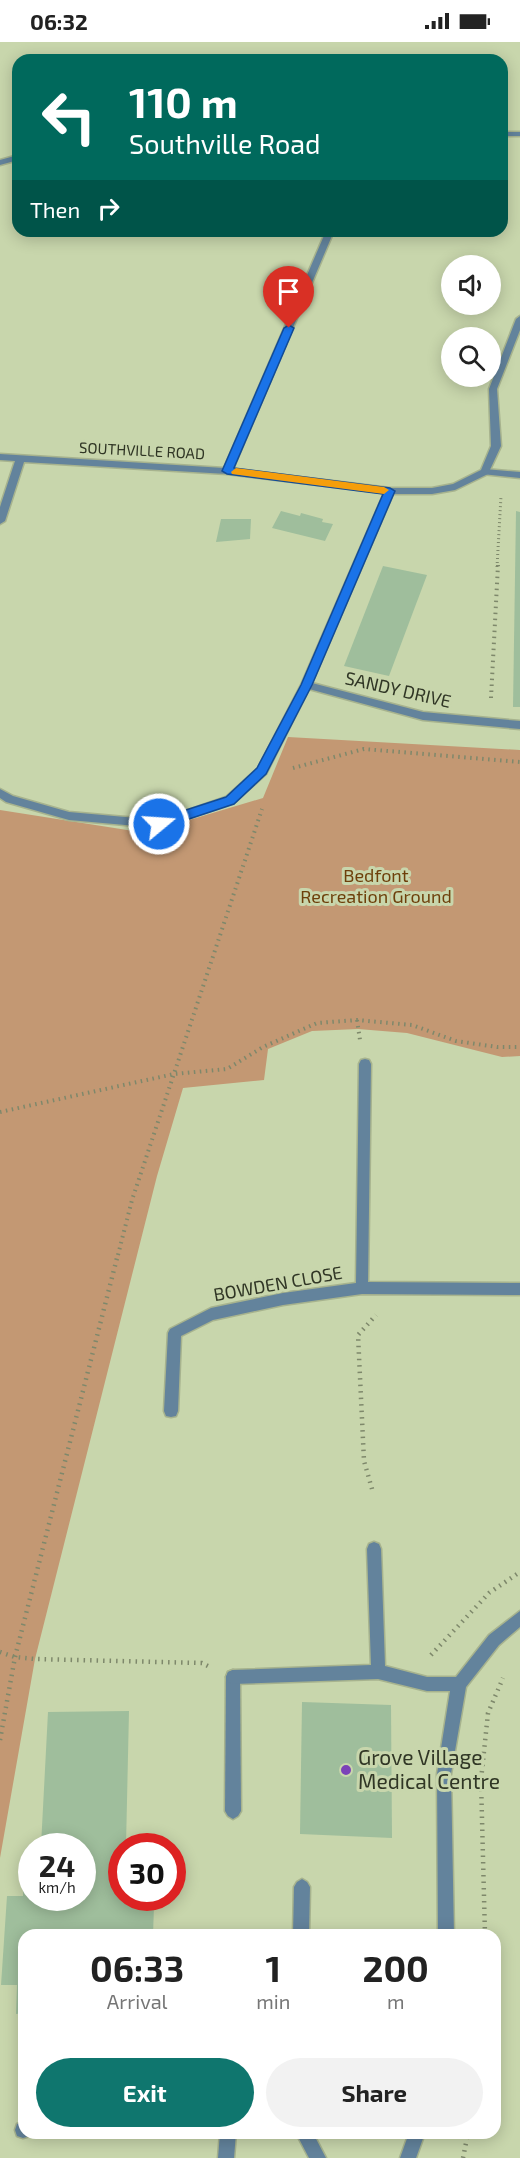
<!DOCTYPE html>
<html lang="en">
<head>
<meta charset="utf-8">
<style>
	:root { --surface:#fff; --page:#f2f2f2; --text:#222; --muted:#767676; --accent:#0f766e }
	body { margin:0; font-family:"Exo 2",sans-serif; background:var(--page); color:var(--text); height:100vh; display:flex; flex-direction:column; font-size:22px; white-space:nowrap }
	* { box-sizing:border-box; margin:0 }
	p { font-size:20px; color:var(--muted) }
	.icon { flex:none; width:33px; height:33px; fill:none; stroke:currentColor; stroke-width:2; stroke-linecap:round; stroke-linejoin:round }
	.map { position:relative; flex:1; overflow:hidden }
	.details { position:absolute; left:18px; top:1887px; width:483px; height:210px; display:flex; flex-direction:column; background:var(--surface); border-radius:18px; box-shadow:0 3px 15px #0003 }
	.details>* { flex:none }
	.banner { position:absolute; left:12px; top:12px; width:496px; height:183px; border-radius:18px; box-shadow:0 3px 15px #0003; background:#00695c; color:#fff; overflow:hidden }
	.controls { position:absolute; left:441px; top:213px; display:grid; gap:12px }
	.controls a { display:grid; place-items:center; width:60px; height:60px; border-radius:50%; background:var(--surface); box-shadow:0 3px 15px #0003; font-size:30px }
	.speed { position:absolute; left:18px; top:1791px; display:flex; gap:12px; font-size:30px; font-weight:700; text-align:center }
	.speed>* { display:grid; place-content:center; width:78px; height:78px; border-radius:50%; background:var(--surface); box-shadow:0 3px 15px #0003; line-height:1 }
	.speed small { font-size:15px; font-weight:400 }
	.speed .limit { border:9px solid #d22; background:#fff; color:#111 }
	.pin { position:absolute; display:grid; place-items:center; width:51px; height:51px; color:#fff; margin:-62px -26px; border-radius:50% 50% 50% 0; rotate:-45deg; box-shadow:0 0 6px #0007 }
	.pin .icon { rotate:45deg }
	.me { position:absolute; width:66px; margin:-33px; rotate:72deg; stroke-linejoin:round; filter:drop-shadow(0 0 4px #0008) }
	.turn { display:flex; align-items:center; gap:21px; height:126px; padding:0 18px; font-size:27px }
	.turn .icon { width:78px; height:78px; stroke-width:2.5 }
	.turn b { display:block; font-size:42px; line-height:51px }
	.then { display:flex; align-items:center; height:57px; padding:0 18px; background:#0003; gap:12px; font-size:22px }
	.eta { display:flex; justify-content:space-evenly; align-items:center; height:102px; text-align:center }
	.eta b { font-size:36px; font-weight:700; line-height:42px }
	.primary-button { display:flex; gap:12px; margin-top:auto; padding:12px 18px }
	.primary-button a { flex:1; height:69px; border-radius:36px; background:var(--accent); color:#fff; font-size:24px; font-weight:700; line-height:69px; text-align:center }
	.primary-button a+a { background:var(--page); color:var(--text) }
	.status { display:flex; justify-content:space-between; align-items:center; height:42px; padding:0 30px; background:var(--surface); direction:ltr }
	.status svg { height:16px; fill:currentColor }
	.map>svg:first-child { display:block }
	.green { fill:#c39873 }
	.building { fill:#9fbe9c }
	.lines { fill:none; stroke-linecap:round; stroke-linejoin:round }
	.service-casing { stroke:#a7b38e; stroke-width:3 }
	.minor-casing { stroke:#a7b38e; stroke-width:3 }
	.path-far2 { stroke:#7e886b; stroke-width:3; stroke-dasharray:1 3; stroke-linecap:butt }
	.path-far1 { stroke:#7e886b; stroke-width:4; stroke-dasharray:1.5 4.5; stroke-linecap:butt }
	.path { stroke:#7e886b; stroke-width:4.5; stroke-dasharray:1.5 5; stroke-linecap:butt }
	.service { fill:#63839c; fill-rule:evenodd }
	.minor { fill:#63839c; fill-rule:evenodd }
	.route { fill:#1a73e8; stroke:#114b97; stroke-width:1.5 }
	.slow { fill:#f59e0b }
	.poi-dot { fill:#7b42b8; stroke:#c8d6ac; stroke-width:2 }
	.labels { text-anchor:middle; stroke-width:6; stroke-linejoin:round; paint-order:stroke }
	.far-street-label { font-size:15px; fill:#303625; stroke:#c8d6ac }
	.street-label { font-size:18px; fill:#303625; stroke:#c8d6ac }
	.park-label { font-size:18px; fill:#6d3f0a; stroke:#c8d6ac }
	.near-poi-label { font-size:21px; fill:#303625; stroke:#c8d6ac; text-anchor:start }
</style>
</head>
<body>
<div class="status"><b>06:32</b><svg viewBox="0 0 49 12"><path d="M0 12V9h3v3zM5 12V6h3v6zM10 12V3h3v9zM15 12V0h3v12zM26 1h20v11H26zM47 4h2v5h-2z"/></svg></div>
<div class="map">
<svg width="520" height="2116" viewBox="0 0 520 2116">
	<rect width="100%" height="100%" fill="#c8d6ac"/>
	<polygon class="green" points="288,695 520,708 520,1014 502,1015 407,991 358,987 312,989 268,1007 264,1038 183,1046 157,1134 35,1617 0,1816 0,768 146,791 263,756"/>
	<g class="building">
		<polygon points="281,469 300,474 301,471 323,477 322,480 333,482 325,499 272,486"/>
		<polygon points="516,469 520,470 520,665 513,665"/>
		<polygon points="221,477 251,477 250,497 216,500"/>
		<polygon points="383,524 427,533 389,634 344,624"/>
		<polygon points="302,1660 391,1663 392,1796 300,1792"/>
		<polygon points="129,1669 126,1804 122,1804 122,1856 138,1856 138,1864 154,1864 153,1893 24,1893 24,1971 16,1972 17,1943 1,1943 7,1854 23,1854 24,1827 32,1827 32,1856 82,1856 82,1804 41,1804 48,1670"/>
	</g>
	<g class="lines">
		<defs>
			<g id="service">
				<polygon points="485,427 520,430 520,436 482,432 482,428"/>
				<polygon points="233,1628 238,1630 240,1635 241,1769 238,1774 233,1777 228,1774 225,1769 226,1635 228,1630"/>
				<polygon points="302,1837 307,1840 310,1845 309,1893 293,1893 294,1845 297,1840"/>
				<polygon points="24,2080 24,2091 31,2091 30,2094 23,2096 17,2094 15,2088 17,2082"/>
				<polygon points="220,2091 236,2091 234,2116 218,2116"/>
				<polygon points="296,2091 313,2091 326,2116 309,2116"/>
			</g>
			<g id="minor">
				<rect x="502" y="90" width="18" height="4"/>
				<polygon points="18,113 18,118 0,123 0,118"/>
				<polygon points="326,189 334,189 233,427 390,446 432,446 453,442 481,428 491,404 489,347 516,277 520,274 520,288 497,347 501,404 488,432 455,448 432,452 393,452 312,641 423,670 520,679 520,687 423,678 309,647 266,732 234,761 159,786 69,778 6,760 0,756 0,747 13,754 69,770 159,778 226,755 258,726 301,643 384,451 227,432 24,420 5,479 0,482 0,465 15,419 0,418 0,412 224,426"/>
				<polygon points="365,1017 369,1018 371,1022 368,1240 520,1241 520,1253 362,1252 283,1263 213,1278 181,1294 178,1369 176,1374 171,1375 166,1374 164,1369 168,1291 170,1287 211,1266 283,1251 356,1241 359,1022 361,1018"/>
				<polygon points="374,1500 379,1502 381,1507 385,1624 427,1635 456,1635 489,1593 520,1569 520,1585 499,1603 466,1645 451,1732 454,1893 438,1893 437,1732 450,1649 427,1649 378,1637 233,1642 228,1640 226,1635 228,1630 233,1628 371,1623 367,1507 369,1502"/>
				<polygon points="409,2091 425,2091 416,2116 400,2116"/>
			</g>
		</defs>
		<use href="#service" class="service-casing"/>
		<use href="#minor" class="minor-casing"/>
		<polyline class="path-far2" points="497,525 501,454"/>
		<g class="path-far1">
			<polyline points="491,656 498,523"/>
			<polyline points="293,726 364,707 520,720"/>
			<polyline points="357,978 360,998"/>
			<polyline points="0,1070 174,1032 227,1027 263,1005 317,981 357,978 412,983 456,999 497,1005 520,1005"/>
			<polyline points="118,1213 132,1158 262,767"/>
		</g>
		<g class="path">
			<polyline points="372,1447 364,1419 358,1293 376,1273"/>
			<polyline points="0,1610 15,1615 35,1617 202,1621 208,1624"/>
			<polyline points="431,1613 489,1551 520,1530"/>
			<polyline points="0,1698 15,1615 118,1212"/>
			<polyline points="485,1893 481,1738 488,1671 503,1636"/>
			<polyline points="463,2116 468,2091"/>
		</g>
		<use href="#service" class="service"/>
		<use href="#minor" class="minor"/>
	</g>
	<polygon class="route" points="289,283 294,286 234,426 390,446 395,449 312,643 266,732 234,762 159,787 155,785 155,778 226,755 257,726 301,643 383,452 227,432 222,429 284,286"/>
	<polygon class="slow" points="236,426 384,445 389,448 384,452 232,432 231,430"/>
	<circle class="poi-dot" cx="346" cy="1728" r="6"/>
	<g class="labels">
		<g class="far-street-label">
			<text transform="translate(142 409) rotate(3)" y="5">SOUTHVILLE ROAD</text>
		</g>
		<g class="street-label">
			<text transform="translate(398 648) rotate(13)" y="6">SANDY DRIVE</text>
			<text transform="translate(278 1242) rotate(-10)" y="6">BOWDEN CLOSE</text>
		</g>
		<g class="park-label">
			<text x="376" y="840">Bedfont<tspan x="376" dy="21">Recreation Ground</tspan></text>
		</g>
		<g class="near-poi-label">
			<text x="358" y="1723">Grove Village<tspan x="358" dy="24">Medical Centre</tspan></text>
		</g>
	</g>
</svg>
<div class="controls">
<a><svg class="icon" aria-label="sound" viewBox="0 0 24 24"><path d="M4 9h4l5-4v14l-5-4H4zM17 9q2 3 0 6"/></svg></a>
<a><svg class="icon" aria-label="search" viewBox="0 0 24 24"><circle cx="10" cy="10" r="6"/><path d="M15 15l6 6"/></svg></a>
</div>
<div class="speed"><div>24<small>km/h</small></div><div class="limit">30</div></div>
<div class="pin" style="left:289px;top:286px;background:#d93025"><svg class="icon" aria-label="arrive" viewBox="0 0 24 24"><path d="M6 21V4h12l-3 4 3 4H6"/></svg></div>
<svg class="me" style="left:159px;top:782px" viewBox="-20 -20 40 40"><circle r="17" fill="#1a73e8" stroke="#fff" stroke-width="3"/><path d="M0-11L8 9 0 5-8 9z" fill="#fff"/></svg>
<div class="banner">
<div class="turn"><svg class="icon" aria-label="left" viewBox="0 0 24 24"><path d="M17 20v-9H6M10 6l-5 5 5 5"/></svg><div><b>110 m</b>Southville Road</div></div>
<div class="then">Then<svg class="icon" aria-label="right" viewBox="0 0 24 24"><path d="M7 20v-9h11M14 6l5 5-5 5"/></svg></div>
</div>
<section class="details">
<div class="eta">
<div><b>06:33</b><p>Arrival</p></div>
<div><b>1</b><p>min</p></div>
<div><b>200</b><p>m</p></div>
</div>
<div class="primary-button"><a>Exit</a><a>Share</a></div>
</section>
</div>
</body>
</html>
